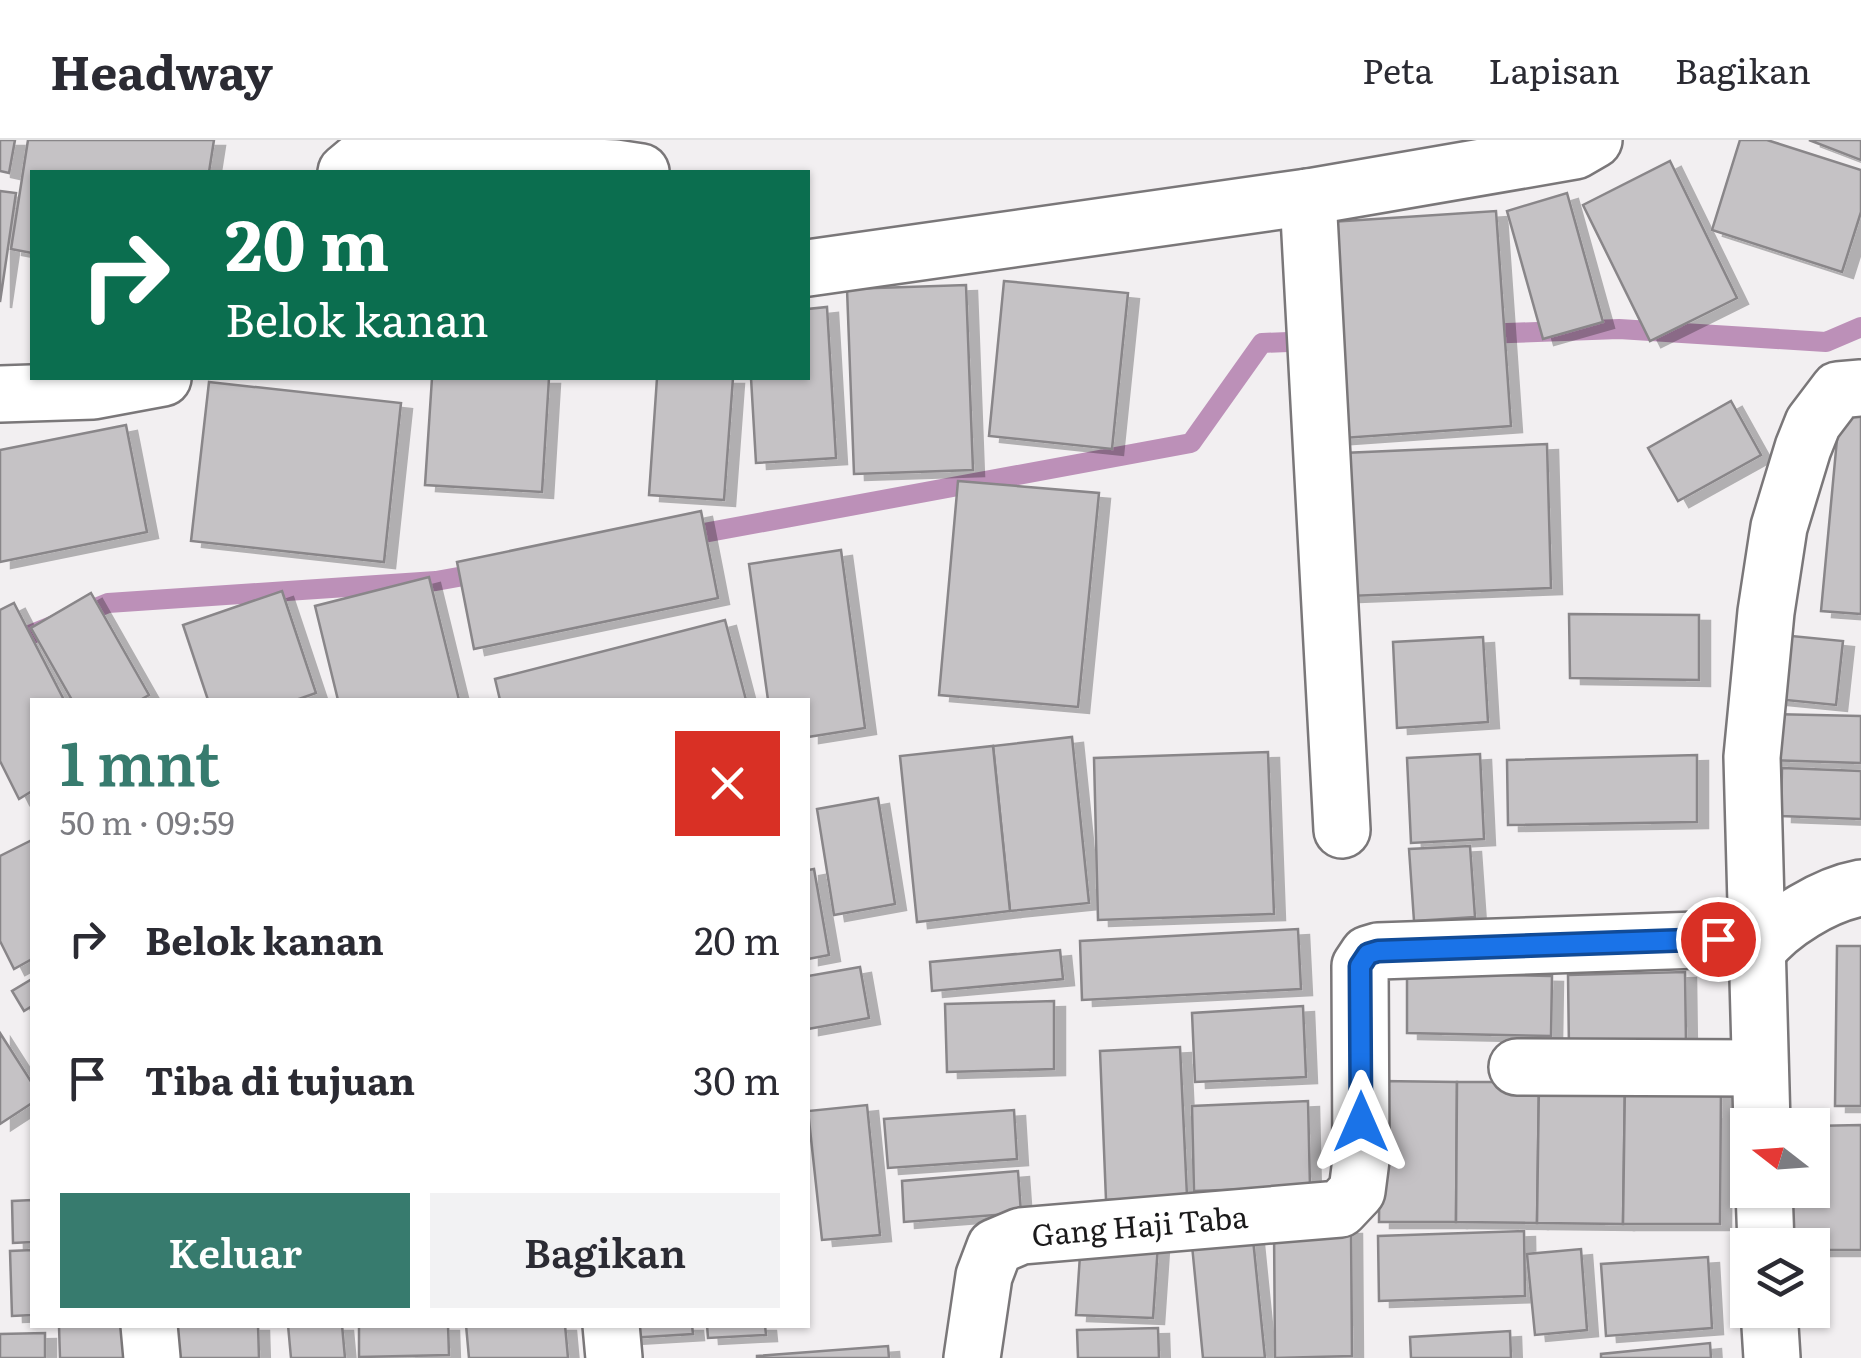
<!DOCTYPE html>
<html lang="id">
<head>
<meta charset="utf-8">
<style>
	:root { --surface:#fff; --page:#f2f2f3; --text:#2b2b33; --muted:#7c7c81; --line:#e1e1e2; --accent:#377b6e }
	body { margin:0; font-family:Literata,serif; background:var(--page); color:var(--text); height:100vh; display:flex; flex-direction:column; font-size:38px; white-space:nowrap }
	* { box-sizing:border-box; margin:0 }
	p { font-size:32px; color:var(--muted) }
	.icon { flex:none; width:55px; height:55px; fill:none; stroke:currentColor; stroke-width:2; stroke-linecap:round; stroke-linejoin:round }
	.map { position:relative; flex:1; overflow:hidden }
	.drawer { position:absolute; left:30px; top:558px; width:780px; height:630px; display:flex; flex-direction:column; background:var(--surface); border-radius:0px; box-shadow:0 2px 8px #0004 }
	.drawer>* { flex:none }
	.banner { position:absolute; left:30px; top:30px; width:780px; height:210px; border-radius:0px; box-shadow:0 2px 8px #0004; background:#0b6e4f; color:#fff; overflow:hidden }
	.needle { width:65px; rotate:287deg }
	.fabs { position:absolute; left:1730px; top:968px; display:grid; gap:20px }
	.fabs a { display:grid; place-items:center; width:100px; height:100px; border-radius:0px; background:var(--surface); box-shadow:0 2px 8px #0004; font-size:50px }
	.pin { position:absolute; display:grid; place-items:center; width:85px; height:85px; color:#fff; margin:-42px; border:5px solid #fff; border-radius:50%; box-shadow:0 2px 10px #0007 }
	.me { position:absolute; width:110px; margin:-55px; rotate:0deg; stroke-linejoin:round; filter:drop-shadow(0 0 8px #0008) }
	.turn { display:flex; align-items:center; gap:35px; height:210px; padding:0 30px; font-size:45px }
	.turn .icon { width:130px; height:130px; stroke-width:2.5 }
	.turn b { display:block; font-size:70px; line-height:85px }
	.round { display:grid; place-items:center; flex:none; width:105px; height:105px; border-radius:0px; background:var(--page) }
	.head { display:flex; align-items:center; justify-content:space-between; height:170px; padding:0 30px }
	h1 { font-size:60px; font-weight:600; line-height:75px; color:var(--accent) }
	.action { display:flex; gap:20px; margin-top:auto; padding:20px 30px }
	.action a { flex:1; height:115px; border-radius:0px; background:var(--accent); color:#fff; font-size:40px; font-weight:600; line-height:115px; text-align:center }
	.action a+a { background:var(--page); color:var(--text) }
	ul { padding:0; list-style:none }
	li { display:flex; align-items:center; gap:30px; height:140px; padding:0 30px }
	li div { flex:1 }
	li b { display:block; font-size:38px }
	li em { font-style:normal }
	header { display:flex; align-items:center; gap:60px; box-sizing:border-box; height:140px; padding:0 50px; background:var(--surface); border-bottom:2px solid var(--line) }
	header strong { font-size:48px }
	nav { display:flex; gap:55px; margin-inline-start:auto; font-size:35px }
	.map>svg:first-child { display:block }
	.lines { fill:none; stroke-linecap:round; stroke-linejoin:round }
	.stream { stroke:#bc90b8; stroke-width:20 }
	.building { fill:#c5c2c5; stroke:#898689; stroke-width:2.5; filter:url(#shadow) }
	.street-casing { stroke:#7a7779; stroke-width:60 }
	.street { stroke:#fff; stroke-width:55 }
	.route-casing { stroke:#114b97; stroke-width:25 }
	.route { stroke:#1a73e8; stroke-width:18 }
	.labels { text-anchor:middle; stroke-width:10; stroke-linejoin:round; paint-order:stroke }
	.street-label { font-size:30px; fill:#1b1a1b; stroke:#fff }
</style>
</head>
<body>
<header>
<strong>Headway</strong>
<nav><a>Peta</a><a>Lapisan</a><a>Bagikan</a></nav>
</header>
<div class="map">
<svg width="1861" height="1218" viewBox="0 0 1861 1218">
	<defs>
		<filter id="shadow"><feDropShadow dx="11" dy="6" stdDeviation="0" flood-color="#0004"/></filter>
	</defs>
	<rect width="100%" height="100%" fill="#f2eff1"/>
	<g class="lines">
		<g class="stream">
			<polyline points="1481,194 1619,189 1826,202 1861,187"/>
			<polyline points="682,397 1191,303 1262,203 1313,201"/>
			<polyline points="0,507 108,463 436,441 486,432"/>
		</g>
	</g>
	<g class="building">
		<polygon points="0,0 15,0 9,33 0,31"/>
		<polygon points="28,0 214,0 209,32 32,32 32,113 11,109"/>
		<polygon points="1740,0 1767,0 1861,30 1861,72 1842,132 1712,90"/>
		<polygon points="1809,0 1861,0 1861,20"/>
		<polygon points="1670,21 1737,158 1650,201 1583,65"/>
		<polygon points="0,51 16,53 0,162"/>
		<polygon points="1567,53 1603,182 1543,199 1507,71"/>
		<polygon points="1496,71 1511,286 1329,299 1315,83"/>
		<polygon points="1004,141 1128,153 1112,309 989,296"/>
		<polygon points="966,145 973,330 854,334 847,149"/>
		<polygon points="827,167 836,318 756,323 751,238 808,238 808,169"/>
		<polygon points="432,238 549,238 542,352 425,345"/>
		<polygon points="657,238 733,238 724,360 649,355"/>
		<polygon points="209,242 401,263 384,422 191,401"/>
		<polygon points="1731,261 1761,315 1678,361 1648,308"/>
		<polygon points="1840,267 1861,269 1861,474 1821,471"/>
		<polygon points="126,285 147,392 0,422 0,310"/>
		<polygon points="1547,304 1551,448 1349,456 1343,313"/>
		<polygon points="958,341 1099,353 1078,567 939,555"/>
		<polygon points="701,371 718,458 474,509 457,422"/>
		<polygon points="841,410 865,588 808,597 808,560 768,560 749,424"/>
		<polygon points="429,437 459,560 338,560 315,466"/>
		<polygon points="282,451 316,553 296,560 208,560 183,485"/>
		<polygon points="91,453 149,555 140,560 72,560 31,488"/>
		<polygon points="14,463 64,560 32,560 32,651 19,659 0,621 0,470"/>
		<polygon points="1569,474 1699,475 1699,540 1570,538"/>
		<polygon points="725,480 746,560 500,560 495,539"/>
		<polygon points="1771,494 1843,501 1836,565 1765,558"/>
		<polygon points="1483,497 1488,582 1397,588 1393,502"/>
		<polygon points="1770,574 1861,576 1861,623 1767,620"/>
		<polygon points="1072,597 1089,763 1010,771 993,606"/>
		<polygon points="993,606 1010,771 917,782 900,616"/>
		<polygon points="1268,612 1274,774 1098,780 1094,618"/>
		<polygon points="1480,614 1484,699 1411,703 1407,618"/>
		<polygon points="1697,615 1697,682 1508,685 1507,620"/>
		<polygon points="1782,628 1861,631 1861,679 1781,676"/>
		<polygon points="878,658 895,764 834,775 817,669"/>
		<polygon points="32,700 32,819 14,829 0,801 0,716"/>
		<polygon points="1470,706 1475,777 1414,781 1409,709"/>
		<polygon points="814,729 829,815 808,819 808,730"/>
		<polygon points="1298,789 1301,849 1082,860 1080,801"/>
		<polygon points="1837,806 1861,806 1861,966 1835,966"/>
		<polygon points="1060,810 1063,839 932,851 930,822"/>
		<polygon points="860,827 869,878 808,889 808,836"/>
		<polygon points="1685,832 1686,904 1569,909 1568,835"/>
		<polygon points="1407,833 1552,836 1551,896 1407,893"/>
		<polygon points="32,839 32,866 24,871 12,851"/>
		<polygon points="1054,861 1054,929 947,932 945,864"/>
		<polygon points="1303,866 1306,937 1195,942 1192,873"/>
		<polygon points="0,893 32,943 32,963 0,984"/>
		<polygon points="1180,907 1187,1056 1106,1060 1100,911"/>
		<polygon points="1380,941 1457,942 1456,1082 1379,1082"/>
		<polygon points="1457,942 1539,942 1537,1083 1456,1082"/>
		<polygon points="1539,942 1625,942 1623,1084 1537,1083"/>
		<polygon points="1625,942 1721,944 1720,1084 1623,1084"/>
		<polygon points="1308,961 1310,1047 1194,1051 1192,966"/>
		<polygon points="867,965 880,1095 822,1100 808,971"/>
		<polygon points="1014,970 1017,1019 888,1028 884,979"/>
		<polygon points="1861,985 1861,1110 1812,1110 1812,1105 1776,1105 1776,1050 1812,1050 1812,986"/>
		<polygon points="1018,1031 1021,1073 904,1082 902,1041"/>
		<polygon points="32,1060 32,1102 13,1103 12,1061"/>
		<polygon points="1351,1088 1352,1216 1275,1218 1274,1089"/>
		<polygon points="1252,1089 1265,1218 1203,1218 1191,1095"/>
		<polygon points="1524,1091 1525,1156 1379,1161 1378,1096"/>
		<polygon points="1081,1100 1158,1105 1153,1178 1076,1175"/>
		<polygon points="1581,1109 1587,1190 1535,1195 1527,1114"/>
		<polygon points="32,1110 32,1175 12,1176 10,1111"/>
		<polygon points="1708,1117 1712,1188 1606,1196 1601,1124"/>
		<polygon points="133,1185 134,1218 60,1218 59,1186"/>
		<polygon points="170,1185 258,1185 259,1218 172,1218"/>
		<polygon points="288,1185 342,1185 345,1218 291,1218"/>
		<polygon points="359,1185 448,1185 449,1215 359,1217"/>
		<polygon points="466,1185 565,1185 568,1218 469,1218"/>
		<polygon points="628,1185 692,1185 693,1194 629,1198"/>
		<polygon points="707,1185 765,1185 766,1195 708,1198"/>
		<polygon points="1158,1188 1159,1218 1078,1218 1077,1190"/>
		<polygon points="1510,1191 1511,1218 1411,1218 1410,1197"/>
		<polygon points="45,1193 45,1218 0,1218 0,1194"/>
		<polygon points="1710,1203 1711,1218 1601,1218 1601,1214"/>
		<polygon points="888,1206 889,1218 757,1218 757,1216"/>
	</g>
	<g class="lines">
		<defs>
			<g id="street">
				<polyline points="346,32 358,22 372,17 615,28 641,32"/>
				<polyline points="1308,57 1342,690"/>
				<polyline points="808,128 1308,57 1575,11 1594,0"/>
				<polyline points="0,254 93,251 163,238"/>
				<path d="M1757 811C1780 782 1824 755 1861 748"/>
				<polyline points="1517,927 1760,928"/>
				<polyline points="1762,985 1752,617 1766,472 1779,387 1803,308 1813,283 1838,250 1861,248"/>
				<polyline points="1764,1050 1766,1105"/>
				<polyline points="1769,1170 1772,1218"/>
				<polyline points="149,1185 152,1218"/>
				<polyline points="611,1185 614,1218"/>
				<polyline points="972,1218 984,1136 995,1107 1021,1096 1340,1069 1357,1051 1361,1020 1360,826 1368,814 1378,811 1755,798"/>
			</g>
		</defs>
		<use href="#street" class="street-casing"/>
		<use href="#street" class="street"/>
	</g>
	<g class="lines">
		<defs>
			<polyline id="route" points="1361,982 1360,826 1368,814 1378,811 1718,799"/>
		</defs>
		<use href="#route" class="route-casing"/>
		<use href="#route" class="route"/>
	</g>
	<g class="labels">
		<g class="street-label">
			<text transform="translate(1140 1087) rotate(-5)" y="10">Gang Haji Taba</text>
		</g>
	</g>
</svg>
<div class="fabs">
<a><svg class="needle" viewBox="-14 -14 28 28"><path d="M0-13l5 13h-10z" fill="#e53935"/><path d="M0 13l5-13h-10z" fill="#7c7c81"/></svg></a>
<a><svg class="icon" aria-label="layers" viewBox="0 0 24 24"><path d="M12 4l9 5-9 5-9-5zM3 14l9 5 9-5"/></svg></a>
</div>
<div class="pin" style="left:1718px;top:799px;background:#d93025"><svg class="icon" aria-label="arrive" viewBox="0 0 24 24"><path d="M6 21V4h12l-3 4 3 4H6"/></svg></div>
<svg class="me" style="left:1361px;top:982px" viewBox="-20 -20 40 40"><path d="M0-17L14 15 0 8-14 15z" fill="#1a73e8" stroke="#fff" stroke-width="4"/></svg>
<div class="banner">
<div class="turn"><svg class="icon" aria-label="right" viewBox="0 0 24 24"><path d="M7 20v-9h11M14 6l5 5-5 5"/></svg><div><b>20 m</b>Belok kanan</div></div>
</div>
<section class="drawer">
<div class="head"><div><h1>1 mnt</h1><p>50 m · 09:59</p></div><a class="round" style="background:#d93025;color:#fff"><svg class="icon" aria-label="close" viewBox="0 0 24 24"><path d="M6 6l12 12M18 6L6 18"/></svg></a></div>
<ul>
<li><svg class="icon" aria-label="right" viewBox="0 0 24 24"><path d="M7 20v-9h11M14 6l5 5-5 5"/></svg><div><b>Belok kanan</b></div><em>20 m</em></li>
<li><svg class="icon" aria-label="arrive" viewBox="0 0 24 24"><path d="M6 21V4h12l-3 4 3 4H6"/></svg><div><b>Tiba di tujuan</b></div><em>30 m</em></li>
</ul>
<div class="action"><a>Keluar</a><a>Bagikan</a></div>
</section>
</div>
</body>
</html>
